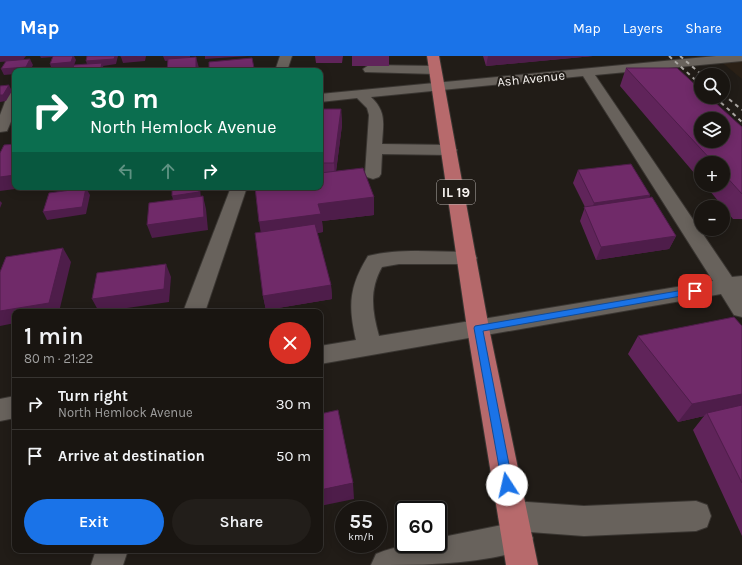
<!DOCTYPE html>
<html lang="en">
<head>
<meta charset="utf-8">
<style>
	:root { --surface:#191511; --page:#221e1a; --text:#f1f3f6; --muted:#9f9f9f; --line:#373431; --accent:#1a73e8 }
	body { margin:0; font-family:Karla,sans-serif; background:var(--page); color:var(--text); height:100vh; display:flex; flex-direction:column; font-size:15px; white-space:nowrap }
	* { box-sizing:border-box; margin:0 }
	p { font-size:13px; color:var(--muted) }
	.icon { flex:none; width:22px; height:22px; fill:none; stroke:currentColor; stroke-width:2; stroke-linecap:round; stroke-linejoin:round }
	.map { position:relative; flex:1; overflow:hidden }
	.drawer { position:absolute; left:12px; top:253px; width:311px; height:244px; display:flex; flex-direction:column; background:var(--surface); border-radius:8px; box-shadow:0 2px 10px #0003,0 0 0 1px var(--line) }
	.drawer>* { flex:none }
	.top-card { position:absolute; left:12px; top:12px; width:311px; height:122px; border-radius:8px; box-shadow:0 2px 10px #0003,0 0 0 1px var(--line); background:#0b6e4f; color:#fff; overflow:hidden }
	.fabs { position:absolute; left:694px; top:12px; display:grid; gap:8px }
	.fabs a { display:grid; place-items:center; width:36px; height:36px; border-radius:50%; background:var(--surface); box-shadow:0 2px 10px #0003,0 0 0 1px var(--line); font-size:20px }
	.speed { position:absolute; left:335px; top:445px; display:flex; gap:8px; font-size:20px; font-weight:700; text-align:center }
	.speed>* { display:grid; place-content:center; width:52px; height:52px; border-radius:50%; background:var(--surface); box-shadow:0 2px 10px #0003,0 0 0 1px var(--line); line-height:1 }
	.speed small { font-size:10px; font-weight:400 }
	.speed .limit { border:2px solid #111; border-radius:6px; background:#fff; color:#111 }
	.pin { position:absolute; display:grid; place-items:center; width:34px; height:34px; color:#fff; margin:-17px; border-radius:8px; box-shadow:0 2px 6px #0006 }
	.me { position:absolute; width:44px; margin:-22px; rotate:350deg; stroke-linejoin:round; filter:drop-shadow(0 0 3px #0008) }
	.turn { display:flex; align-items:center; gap:14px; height:84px; padding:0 12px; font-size:18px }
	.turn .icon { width:52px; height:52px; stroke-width:2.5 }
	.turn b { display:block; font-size:28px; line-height:34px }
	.lanes { display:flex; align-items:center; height:38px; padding:0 12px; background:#0003; justify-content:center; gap:20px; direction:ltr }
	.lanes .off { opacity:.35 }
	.round { display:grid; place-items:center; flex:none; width:42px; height:42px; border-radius:21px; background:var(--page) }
	.overview { display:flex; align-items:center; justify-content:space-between; height:68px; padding:0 12px }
	h1 { font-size:24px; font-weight:600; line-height:30px }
	.action { display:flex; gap:8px; margin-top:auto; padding:8px 12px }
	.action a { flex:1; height:46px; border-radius:24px; background:var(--accent); color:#fff; font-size:16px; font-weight:600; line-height:46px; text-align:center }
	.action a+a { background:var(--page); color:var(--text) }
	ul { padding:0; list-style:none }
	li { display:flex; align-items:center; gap:12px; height:52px; padding:0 12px; border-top:1px solid var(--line) }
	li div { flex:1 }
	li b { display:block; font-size:15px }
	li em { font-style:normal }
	header { display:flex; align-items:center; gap:24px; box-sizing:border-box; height:56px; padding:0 20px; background:var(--accent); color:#fff }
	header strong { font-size:19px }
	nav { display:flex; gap:22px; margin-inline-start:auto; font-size:14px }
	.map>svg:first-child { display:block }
	.built { fill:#2a2016 }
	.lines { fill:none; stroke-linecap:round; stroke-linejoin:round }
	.minor-casing { stroke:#3a3632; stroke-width:2 }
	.major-casing { stroke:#3a3632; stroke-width:2 }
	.minor { fill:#68625c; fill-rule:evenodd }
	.major { fill:#b76a6c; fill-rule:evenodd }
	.rail { stroke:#aba7a3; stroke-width:2; stroke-dasharray:4 4; stroke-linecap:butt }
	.wall { fill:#60245a }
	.shaded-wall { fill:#4e1d4a }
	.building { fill:#702a69; stroke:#4e1d4a; fill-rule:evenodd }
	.route { fill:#1a73e8; stroke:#114b97 }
	.labels { text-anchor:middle; stroke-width:4; stroke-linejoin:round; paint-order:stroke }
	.far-street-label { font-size:13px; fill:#f7f3f0; stroke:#211c17 }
	.shield { fill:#211c17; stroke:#b7b2af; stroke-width:1 }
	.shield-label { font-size:14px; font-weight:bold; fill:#f7f3f0 }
</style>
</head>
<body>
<header>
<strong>Map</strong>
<nav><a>Map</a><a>Layers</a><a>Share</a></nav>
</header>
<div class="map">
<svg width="742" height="509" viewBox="0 0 742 509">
	<rect width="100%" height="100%" fill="#211c17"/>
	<polygon class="built" points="714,0 742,0 742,23"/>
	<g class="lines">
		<defs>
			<g id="minor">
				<polygon points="280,0 292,0 287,15 275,15"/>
				<path d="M716 0H742V5L595 19 732 221 742 220V261L734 259 721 238 320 308V290L356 284C348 249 349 231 368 200 399 192 435 196 467 196L474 197 477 202 474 207 467 208H399L382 211C369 234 372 255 379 280L713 225 583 20 371 41C387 56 383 68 382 88L449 89 454 91 457 94 454 97 449 99 382 98 381 118 379 121 373 123 367 121 365 118 369 59 367 52 357 42 320 46V38Z"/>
				<polygon points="369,9 435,10 441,14 435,18 365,16 363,13"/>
				<polygon points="15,34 15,56 7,75 0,76 0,59 8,38 10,35"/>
				<polygon points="231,131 247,131 205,256 183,256"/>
				<polygon points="15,340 15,362 0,365 0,343"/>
				<path d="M513 445 584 450 696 445 707 449 711 460 707 471 696 475 584 480 530 476 533 482 528 493C478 509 423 509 371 509L376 498C396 489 416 488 438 488V482L502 469 498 460 502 449Z"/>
				<polygon points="96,494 128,494 123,509 91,509"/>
			</g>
			<polygon id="major" points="427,0 439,0 489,272 538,509 506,509 467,272"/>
		</defs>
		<use href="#minor" class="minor-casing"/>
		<use href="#major" class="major-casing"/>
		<use href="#minor" class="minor"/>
		<use href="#major" class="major"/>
		<g class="rail">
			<polyline points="669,0 701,29"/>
			<polyline points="680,0 702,19"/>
			<polyline points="723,38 742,54"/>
			<polyline points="715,41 742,66"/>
		</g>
	</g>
	<g class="wall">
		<polygon points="315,0 343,0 342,7 316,7"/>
		<rect x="352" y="0" width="37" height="10"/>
		<polygon points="483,0 593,0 486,10"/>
		<polygon points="626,12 742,71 742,163 733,163 705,129 723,129 723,107 701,107 701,125 620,30"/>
		<polygon points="320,53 341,53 342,69 336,115 374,141 374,159 322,165 323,176 317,177 331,229 332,243 266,254 263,240 261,176 320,131"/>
		<polygon points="578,114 650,139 649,142 676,180 669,193 596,204 580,165 585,151 573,127"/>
		<polygon points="742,270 742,480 693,374 704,360 678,366 628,298 638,280"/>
	</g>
	<g class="shaded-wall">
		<polygon points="0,0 26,0 23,4 0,6"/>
		<polygon points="40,0 65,0 41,2"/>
		<polygon points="73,0 74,0 76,4 73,12 57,13 57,15 54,15 52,14 50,8"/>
		<polygon points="115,0 118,0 116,8 103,10 105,15 100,15 88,11 86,5"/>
		<polygon points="137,0 146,0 145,5 123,7 121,1"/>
		<polygon points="163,0 190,0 190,3 165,5"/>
		<polygon points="205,0 248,0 205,3"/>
		<polygon points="488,0 593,0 486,10"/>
		<polygon points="196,1 199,12 199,15 196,15"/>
		<polygon points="30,3 33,9 30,15 15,15 15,18 4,19 1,13"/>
		<polygon points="254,12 254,15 223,15"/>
		<polygon points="9,29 12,35 6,45 0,46 0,39"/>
		<polygon points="341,53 342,69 335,124 334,107"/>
		<polygon points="15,119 15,131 30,131 0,135 0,121"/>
		<polygon points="199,131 200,131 201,143 174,147 172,140"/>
		<polygon points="86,132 90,139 86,158 47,164 43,156"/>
		<polygon points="650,139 644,152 589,160 594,147"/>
		<polygon points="203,140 206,153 208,174 152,182 147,169"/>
		<polygon points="374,141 374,159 322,165 323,176 262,184 259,166 318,148"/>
		<polygon points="0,145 2,147 0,152"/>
		<polygon points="676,180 669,193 596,204 601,191"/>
		<polygon points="63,192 71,206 59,256 15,256 15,267 0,270 0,255"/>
		<polygon points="166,208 171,221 169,246 99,256 92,243"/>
		<polygon points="331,229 332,243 266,254 263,240"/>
		<polygon points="742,338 742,352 707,357 704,360 678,366 692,348"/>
		<polygon points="353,427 354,443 320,450 320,434"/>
	</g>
	<g class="building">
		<polygon points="53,0 73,0 71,6 50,8"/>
		<polygon points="87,0 115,0 114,3 86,5"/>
		<polygon points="121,0 137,0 121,1"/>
		<polygon points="196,1 196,15 167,15 168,3"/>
		<polygon points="252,2 254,12 223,15 209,15 209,6"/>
		<polygon points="30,3 26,11 1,13 6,5"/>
		<polygon points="102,7 100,15 72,15 74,9"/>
		<polygon points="56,11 54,15 26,15 26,14"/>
		<path d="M626 12H677L701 34V41H709L742 71V138L723 117V107H714ZM701 63H723V85H701Z"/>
		<polygon points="146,13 146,15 125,15"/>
		<polygon points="9,29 3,39 0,39 0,30"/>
		<polygon points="320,53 341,53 334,107 320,107"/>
		<polygon points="15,88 15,119 0,121 0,97 4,89"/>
		<polygon points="631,108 650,139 594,147 578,114"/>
		<polygon points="363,112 374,141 318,148 321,158 259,166 255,131 320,131 320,117"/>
		<polygon points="172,131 199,131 199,136 172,140"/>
		<polygon points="86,132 82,151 43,156 49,137"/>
		<polygon points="203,140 204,161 147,169 149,147"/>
		<polygon points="652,141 676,180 601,191 584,151"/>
		<polygon points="315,168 331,229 263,240 255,177"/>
		<polygon points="63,192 49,247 0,255 0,216 6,201"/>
		<polygon points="166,208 164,233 92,243 97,217"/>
		<polygon points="734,261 742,270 742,338 692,348 638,280"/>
		<polygon points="742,349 742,427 707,357"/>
		<polygon points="338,354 353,427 320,434 320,358"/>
	</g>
	<polygon class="route" points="695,232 700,235 698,237 483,275 513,429 511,433 507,435 503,433 474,272 475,270"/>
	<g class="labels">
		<g class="far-street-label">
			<text transform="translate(531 22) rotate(-6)" y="5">Ash Avenue</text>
		</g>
		<rect class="shield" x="437" y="124" width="38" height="24" rx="3"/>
		<g class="shield-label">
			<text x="456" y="141">IL 19</text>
		</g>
	</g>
</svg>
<div class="fabs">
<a><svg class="icon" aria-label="search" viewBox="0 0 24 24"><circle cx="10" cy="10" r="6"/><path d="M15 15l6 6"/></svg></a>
<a><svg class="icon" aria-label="layers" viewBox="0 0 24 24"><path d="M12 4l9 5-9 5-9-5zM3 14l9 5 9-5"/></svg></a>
<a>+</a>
<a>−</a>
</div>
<div class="speed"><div>55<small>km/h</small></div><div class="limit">60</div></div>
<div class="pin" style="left:695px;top:235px;background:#d93025"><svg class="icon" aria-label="arrive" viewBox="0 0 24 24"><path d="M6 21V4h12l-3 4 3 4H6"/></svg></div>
<svg class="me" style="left:507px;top:429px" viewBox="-20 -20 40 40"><circle r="19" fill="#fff"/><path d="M0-13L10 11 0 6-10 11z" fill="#1a73e8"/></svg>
<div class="top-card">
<div class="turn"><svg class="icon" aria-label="right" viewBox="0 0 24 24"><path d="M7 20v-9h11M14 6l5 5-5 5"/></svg><div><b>30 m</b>North Hemlock Avenue</div></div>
<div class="lanes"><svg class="icon off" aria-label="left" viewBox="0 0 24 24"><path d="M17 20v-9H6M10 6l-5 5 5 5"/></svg><svg class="icon off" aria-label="ahead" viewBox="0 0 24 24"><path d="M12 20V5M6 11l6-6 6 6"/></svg><svg class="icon" aria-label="right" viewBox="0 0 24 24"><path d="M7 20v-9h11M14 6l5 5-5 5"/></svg></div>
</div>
<section class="drawer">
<div class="overview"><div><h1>1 min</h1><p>80 m · 21:22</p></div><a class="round" style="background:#d93025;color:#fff"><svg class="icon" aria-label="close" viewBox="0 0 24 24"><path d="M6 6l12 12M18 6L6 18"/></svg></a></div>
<ul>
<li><svg class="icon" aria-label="right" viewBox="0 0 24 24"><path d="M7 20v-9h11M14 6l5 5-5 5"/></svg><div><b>Turn right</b><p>North Hemlock Avenue</p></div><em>30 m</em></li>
<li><svg class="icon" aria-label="arrive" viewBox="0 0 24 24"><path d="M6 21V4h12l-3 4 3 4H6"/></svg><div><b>Arrive at destination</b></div><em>50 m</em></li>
</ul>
<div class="action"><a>Exit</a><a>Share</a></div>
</section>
</div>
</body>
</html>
